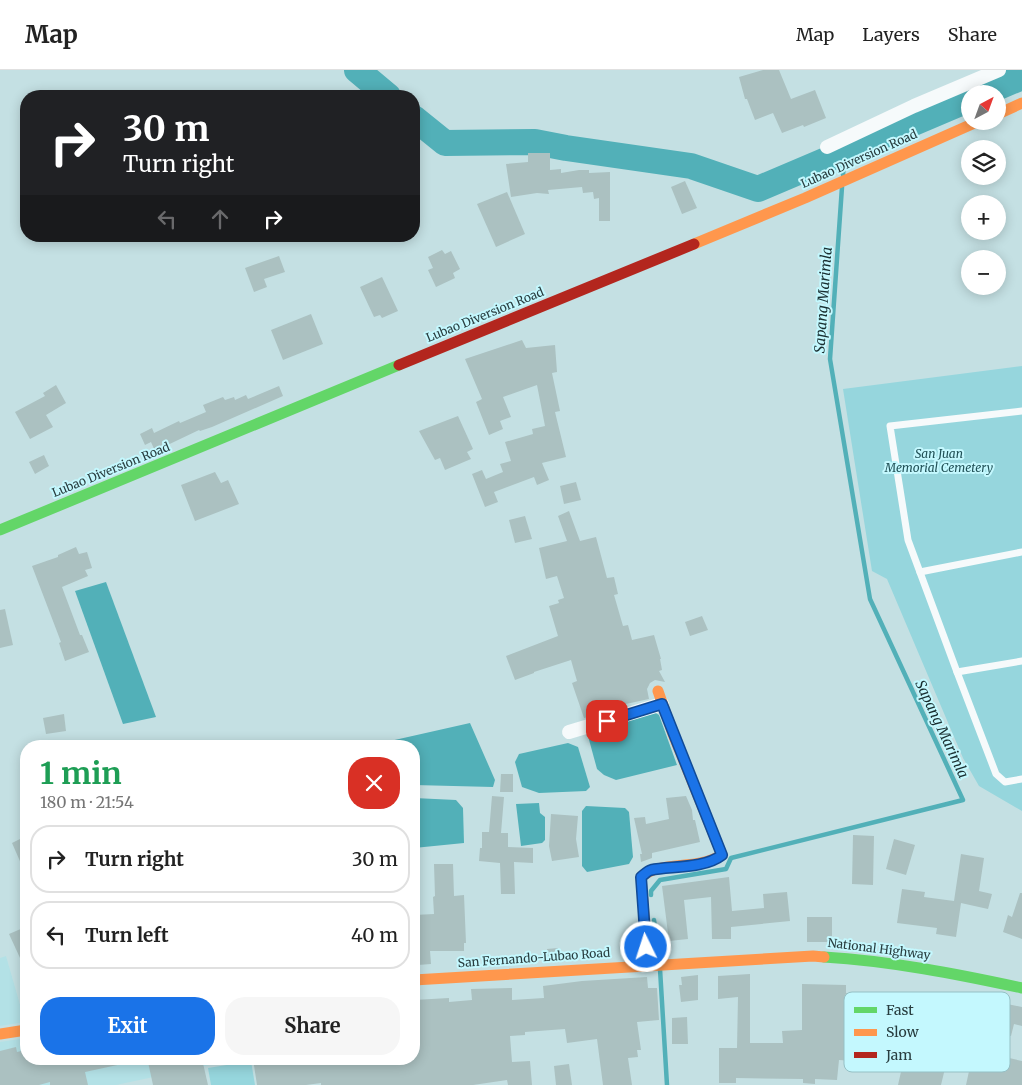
<!DOCTYPE html>
<html lang="en">
<head>
<meta charset="utf-8">
<style>
	:root { --surface:#fff; --page:#f6f6f6; --text:#222; --muted:#767676; --line:#e0e0e0; --accent:#1a73e8 }
	body { margin:0; font-family:Merriweather,serif; background:var(--page); color:var(--text); height:100vh; display:flex; flex-direction:column; font-size:19px; white-space:nowrap }
	* { box-sizing:border-box; margin:0 }
	p { font-size:16px; color:var(--muted) }
	.icon { flex:none; width:28px; height:28px; fill:none; stroke:currentColor; stroke-width:2; stroke-linecap:round; stroke-linejoin:round }
	.map { position:relative; flex:1; overflow:hidden }
	.sheet { position:absolute; left:20px; top:670px; width:400px; height:325px; display:flex; flex-direction:column; background:var(--surface); border-radius:20px; box-shadow:0 2px 12px #0003 }
	.sheet>* { flex:none }
	.hud { position:absolute; left:20px; top:20px; width:400px; height:152px; border-radius:20px; box-shadow:0 2px 12px #0003; background:#202124; color:#fff; overflow:hidden }
	.needle { width:32px; rotate:41deg }
	.buttons { position:absolute; left:961px; top:15px; display:grid; gap:10px }
	.buttons a { display:grid; place-items:center; width:45px; height:45px; border-radius:50%; background:var(--surface); box-shadow:0 2px 12px #0003; font-size:25px }
	.pin { position:absolute; display:grid; place-items:center; width:42px; height:42px; color:#fff; margin:-21px; border-radius:10px; box-shadow:0 2px 8px #0006 }
	.me { position:absolute; width:55px; margin:-28px; rotate:356deg; stroke-linejoin:round; filter:drop-shadow(0 0 4px #0008) }
	.turn { display:flex; align-items:center; gap:18px; height:105px; padding:0 20px; font-size:22px }
	.turn .icon { width:65px; height:65px; stroke-width:2.5 }
	.turn b { display:block; font-size:35px; line-height:42px }
	.lanes { display:flex; align-items:center; height:48px; padding:0 20px; background:#0003; justify-content:center; gap:25px; direction:ltr }
	.lanes .off { opacity:.35 }
	.round { display:grid; place-items:center; flex:none; width:52px; height:52px; border-radius:20px; background:var(--page) }
	.headline { display:flex; align-items:center; justify-content:space-between; height:85px; padding:0 20px }
	h1 { font-size:30px; font-weight:700; line-height:38px; color:#1e9e55 }
	.primary-button { display:flex; gap:10px; margin-top:auto; padding:10px 20px }
	.primary-button a { flex:1; height:58px; border-radius:20px; background:var(--accent); color:#fff; font-size:20px; font-weight:700; line-height:58px; text-align:center }
	.primary-button a+a { background:var(--page); color:var(--text) }
	ul { padding:0; list-style:none }
	li { display:flex; align-items:center; gap:15px; height:68px; margin:0 10px 8px; padding:0 10px; border:2px solid var(--line); border-radius:20px }
	li div { flex:1 }
	li b { display:block; font-size:19px }
	li em { font-style:normal }
	header { display:flex; align-items:center; gap:30px; box-sizing:border-box; height:70px; padding:0 25px; background:var(--surface); border-bottom:1px solid var(--line) }
	header strong { font-size:24px }
	nav { display:flex; gap:28px; margin-inline-start:auto; font-size:18px }
	.map>svg:first-child { display:block }
	.built { fill:#b3e1e6 }
	.green { fill:#96d6dd }
	.water { fill:#52b0b8 }
	.lines { fill:none; stroke-linecap:round; stroke-linejoin:round }
	.stream { stroke:#52b0b8; stroke-width:4.5 }
	.river { stroke:#52b0b8; stroke-width:26 }
	.building { fill:#abc1c1 }
	.lane { stroke:#f6fafb; stroke-width:7 }
	.street { stroke:#f6fafb; stroke-width:14 }
	.fast { stroke:#63d668; stroke-width:11 }
	.slow { stroke:#ff974d; stroke-width:11 }
	.jam { stroke:#b3261e; stroke-width:11 }
	.route-casing { stroke:#114b97; stroke-width:12 }
	.route { stroke:#1a73e8; stroke-width:9 }
	.labels { text-anchor:middle; stroke-width:4; stroke-linejoin:round; paint-order:stroke }
	.street-label { font-size:12px; fill:#283d3f; stroke:#c4f8fe }
	.park-label { font-size:12px; font-style:italic; fill:#205056; stroke:#c4f8fe }
	.water-label { font-size:14px; font-style:italic; fill:#192e30; stroke:#c4f8fe }
	.key { fill:#c4f8fe; stroke:#95c0c5; stroke-width:1 }
	.key-label { font-size:14px; fill:#283d3f }
</style>
</head>
<body>
<header>
<strong>Map</strong>
<nav><a>Map</a><a>Layers</a><a>Share</a></nav>
</header>
<div class="map">
<svg width="1022" height="1015" viewBox="0 0 1022 1015">
	<rect width="100%" height="100%" fill="#c4e0e3"/>
	<g class="built">
		<polygon points="6,886 25,952 0,956 0,888"/>
		<polygon points="26,968 26,989 233,990 116,1015 0,1015 0,972"/>
	</g>
	<g class="green">
		<polygon points="1022,296 1022,741 979,716 963,688 887,509 872,501 843,319"/>
		<polygon points="251,991 255,1015 211,1015 208,998"/>
	</g>
	<g class="water">
		<polygon points="106,512 156,647 123,654 75,521"/>
		<polygon points="654,642 659,645 677,695 616,710 604,705 597,699 588,666 592,661"/>
		<polygon points="470,653 495,710 493,717 414,715 414,676 368,676"/>
		<polygon points="568,673 578,677 590,717 586,721 539,723 522,717 515,692 519,684"/>
		<polygon points="414,728 456,730 463,738 464,773 414,778"/>
		<polygon points="539,733 540,743 545,747 545,770 542,773 521,776 516,734"/>
		<polygon points="586,736 625,738 629,742 633,787 629,794 587,802 582,796 582,741"/>
	</g>
	<g class="lines">
		<g class="stream">
			<polyline points="843,105 845,81"/>
			<polyline points="651,825 651,821 660,810 726,799 731,788 963,730 870,529 830,289 842,117"/>
			<polyline points="654,850 659,889"/>
			<polyline points="660,899 667,1015"/>
		</g>
		<g class="river">
			<polyline points="357,0 388,26"/>
			<polyline points="982,24 1022,7"/>
			<polyline points="414,48 445,73 535,72 566,78 691,96 758,119 970,29"/>
		</g>
	</g>
	<g class="building">
		<polygon points="763,0 779,0 791,29 815,20 826,48 804,57 803,55 782,63 773,43 755,50 747,29 745,29 739,7"/>
		<polygon points="528,83 550,83 550,100 561,99 561,103 579,100 589,100 589,103 610,102 610,151 599,151 599,128 594,129 593,122 583,123 582,117 548,120 549,124 537,123 511,127 506,94 528,92"/>
		<polygon points="685,111 697,138 682,144 671,117"/>
		<polygon points="507,122 525,164 496,177 477,134"/>
		<polygon points="442,180 445,184 451,181 460,199 453,203 455,208 453,209 436,217 428,200 433,198 428,187"/>
		<polygon points="279,186 285,202 264,209 267,217 254,222 245,198"/>
		<polygon points="382,207 398,241 382,248 380,245 374,247 360,217"/>
		<polygon points="311,244 323,274 283,290 271,260"/>
		<polygon points="522,270 526,278 555,275 557,302 552,303 560,341 555,342 566,387 542,393 549,410 537,415 534,407 494,422 498,432 485,437 472,404 482,400 486,409 503,402 500,394 511,391 505,372 533,364 532,359 545,356 537,315 503,327 511,347 500,351 503,359 489,365 476,332 482,329 465,289"/>
		<polygon points="56,315 66,333 46,345 53,357 30,369 15,342 45,326 43,323"/>
		<polygon points="279,316 283,326 212,357 200,361 199,360 155,381 151,372 145,375 140,364 152,358 154,363 179,351 180,353 206,342 203,335 223,327 225,330 234,327 235,330 246,325 248,329"/>
		<polygon points="458,346 473,379 467,382 471,389 445,400 440,388 435,390 419,361"/>
		<polygon points="44,385 49,396 35,404 29,392"/>
		<polygon points="215,402 221,413 228,410 239,434 195,451 181,415"/>
		<polygon points="576,412 581,430 564,434 560,416"/>
		<polygon points="569,441 580,471 596,467 607,508 614,507 618,524 614,525 623,556 628,555 632,570 654,565 661,589 660,589 662,600 659,601 665,612 655,610 650,613 647,619 649,629 598,640 599,644 584,648 572,613 577,611 571,590 534,602 534,603 515,610 506,586 558,566 549,536 559,533 558,530 564,528 557,506 546,509 539,478 567,471 558,446"/>
		<polygon points="525,446 532,469 515,473 509,450"/>
		<polygon points="76,477 79,484 87,482 92,498 85,500 88,506 62,517 80,565 82,565 89,582 65,591 59,573 61,572 32,496 58,487 58,485"/>
		<polygon points="5,539 13,575 0,578 0,540"/>
		<polygon points="702,546 708,560 690,566 685,552"/>
		<polygon points="64,644 66,661 46,664 43,648"/>
		<polygon points="501,704 513,704 513,722 500,722"/>
		<polygon points="492,726 504,727 501,763 508,763 508,777 533,778 533,793 514,792 515,824 501,824 500,793 479,791 480,778 482,778 482,762 489,762"/>
		<polygon points="686,726 692,740 693,750 695,750 700,772 652,783 652,788 641,792 640,784 642,784 634,748 645,747 646,754 669,749 666,728"/>
		<polygon points="551,744 578,746 576,769 579,787 552,791 549,776"/>
		<polygon points="853,765 874,766 873,815 852,814"/>
		<polygon points="26,766 26,805 12,773"/>
		<polygon points="894,769 915,775 906,805 886,799"/>
		<polygon points="961,784 984,788 979,821 992,824 988,839 961,833 956,867 936,864 937,858 897,853 902,819 925,822 924,827 954,831"/>
		<polygon points="434,794 453,794 454,826 464,825 466,873 464,873 464,881 430,881 431,894 418,895 414,845 434,844 433,827 435,826"/>
		<polygon points="729,807 732,841 764,838 763,824 787,822 790,851 731,857 731,869 712,869 711,827 684,830 688,869 669,871 662,816"/>
		<polygon points="1020,823 1022,823 1022,869 1003,862 1008,845 1012,847"/>
		<rect x="807" y="847" width="25" height="25"/>
		<polygon points="23,858 26,864 26,901 9,864"/>
		<polygon points="558,878 559,889 548,890 547,879"/>
		<polygon points="750,904 750,973 783,973 782,961 802,960 802,914 846,915 846,923 887,930 888,924 907,928 902,958 935,966 943,940 942,940 945,928 958,931 954,946 983,955 988,930 1022,937 1022,956 1014,954 1011,966 991,962 987,983 1022,991 1022,1015 966,1015 971,992 948,986 941,1015 898,1015 903,993 900,992 904,977 879,973 882,954 858,950 854,991 839,990 837,1010 815,1009 815,1014 803,1013 803,1009 736,1008 736,1013 719,1013 719,978 737,978 738,927 718,929 718,906"/>
		<polygon points="698,905 698,930 681,932 679,915 682,915 681,907"/>
		<polygon points="647,907 648,918 657,918 659,950 637,952 641,980 637,980 638,987 628,988 632,1015 603,1015 597,969 567,973 565,959 525,962 525,965 510,966 512,992 530,991 532,1015 508,1015 507,1010 473,1015 321,1015 321,1013 306,1015 257,1015 253,989 282,989 282,992 310,989 313,989 313,991 329,989 330,991 353,989 414,989 414,930 449,928 449,932 472,930 471,919 512,918 512,930 544,928 543,916 582,911"/>
		<polygon points="687,947 688,974 672,974 672,948"/>
		<polygon points="16,977 17,982 26,980 26,989 121,989 122,994 85,1002 88,1015 50,1015 50,1012 39,1015 0,1015 0,981"/>
		<polygon points="161,989 202,989 208,1015 153,1015 148,992"/>
		<polygon points="569,994 572,1015 556,1015 554,996"/>
	</g>
	<g class="lines">
		<g class="lane">
			<polyline points="1022,341 890,356 908,470 957,602 996,704 1005,712 1022,709"/>
			<polyline points="920,502 1022,482"/>
			<polyline points="957,602 1022,591"/>
		</g>
		<g class="street">
			<polyline points="827,77 914,36 999,0"/>
			<polyline points="569,662 662,634"/>
		</g>
		<g class="fast">
			<polyline points="0,460 399,295"/>
			<path d="M824 887C891 891 957 904 1022 918"/>
		</g>
		<g class="slow">
			<polyline points="998,44 1022,33"/>
			<polyline points="694,174 805,128 979,51"/>
			<path d="M648 895 641 807C662 790 696 801 722 785L673 664 658 621"/>
			<polyline points="414,910 813,886 824,887"/>
			<polyline points="0,964 26,960"/>
		</g>
		<polyline class="jam" points="399,295 694,174"/>
	</g>
	<g class="lines">
		<defs>
			<path id="route" d="M607 651 662 634 722 785C704 799 671 796 651 800 647 801 644 805 641 807L646 877"/>
		</defs>
		<use href="#route" class="route-casing"/>
		<use href="#route" class="route"/>
	</g>
	<g class="labels">
		<g class="street-label">
			<text transform="translate(859 89) rotate(-24)" y="4">Lubao Diversion Road</text>
			<text transform="translate(485 245) rotate(-22)" y="4">Lubao Diversion Road</text>
			<text transform="translate(111 400) rotate(-22)" y="4">Lubao Diversion Road</text>
			<text transform="translate(879 879) rotate(7)" y="4">National Highway</text>
			<text transform="translate(534 888) rotate(-4)" y="4">San Fernando-Lubao Road</text>
		</g>
		<g class="park-label">
			<text x="939" y="388">San Juan<tspan x="939" dy="14">Memorial Cemetery</tspan></text>
		</g>
		<g class="water-label">
			<text transform="translate(823 230) rotate(-86)" y="5">Sapang Marimla</text>
			<text transform="translate(942 659) rotate(65)" y="5">Sapang Marimla</text>
		</g>
	</g>
	<rect x="844" y="922" width="166" height="80" rx="8" class="key"/>
	<rect x="854" y="937" width="23" height="6" fill="#63d668"/>
	<rect x="854" y="959" width="23" height="7" fill="#ff974d"/>
	<rect x="854" y="982" width="23" height="6" fill="#b3261e"/>
	<g class="key-label">
		<text x="886" y="945">Fast</text>
		<text x="886" y="967">Slow</text>
		<text x="886" y="990">Jam</text>
	</g>
</svg>
<div class="buttons">
<a><svg class="needle" viewBox="-14 -14 28 28"><path d="M0-13l5 13h-10z" fill="#e53935"/><path d="M0 13l5-13h-10z" fill="#767676"/></svg></a>
<a><svg class="icon" aria-label="layers" viewBox="0 0 24 24"><path d="M12 4l9 5-9 5-9-5zM3 14l9 5 9-5"/></svg></a>
<a>+</a>
<a>−</a>
</div>
<div class="pin" style="left:607px;top:651px;background:#d93025"><svg class="icon" aria-label="arrive" viewBox="0 0 24 24"><path d="M6 21V4h12l-3 4 3 4H6"/></svg></div>
<svg class="me" style="left:646px;top:877px" viewBox="-20 -20 40 40"><circle r="17" fill="#1a73e8" stroke="#fff" stroke-width="3"/><path d="M0-11L8 9 0 5-8 9z" fill="#fff"/></svg>
<div class="hud">
<div class="turn"><svg class="icon" aria-label="right" viewBox="0 0 24 24"><path d="M7 20v-9h11M14 6l5 5-5 5"/></svg><div><b>30 m</b>Turn right</div></div>
<div class="lanes"><svg class="icon off" aria-label="left" viewBox="0 0 24 24"><path d="M17 20v-9H6M10 6l-5 5 5 5"/></svg><svg class="icon off" aria-label="ahead" viewBox="0 0 24 24"><path d="M12 20V5M6 11l6-6 6 6"/></svg><svg class="icon" aria-label="right" viewBox="0 0 24 24"><path d="M7 20v-9h11M14 6l5 5-5 5"/></svg></div>
</div>
<section class="sheet">
<div class="headline"><div><h1>1 min</h1><p>180 m · 21:54</p></div><a class="round" style="background:#d93025;color:#fff"><svg class="icon" aria-label="close" viewBox="0 0 24 24"><path d="M6 6l12 12M18 6L6 18"/></svg></a></div>
<ul>
<li><svg class="icon" aria-label="right" viewBox="0 0 24 24"><path d="M7 20v-9h11M14 6l5 5-5 5"/></svg><div><b>Turn right</b></div><em>30 m</em></li>
<li><svg class="icon" aria-label="left" viewBox="0 0 24 24"><path d="M17 20v-9H6M10 6l-5 5 5 5"/></svg><div><b>Turn left</b></div><em>40 m</em></li>
</ul>
<div class="primary-button"><a>Exit</a><a>Share</a></div>
</section>
</div>
</body>
</html>
